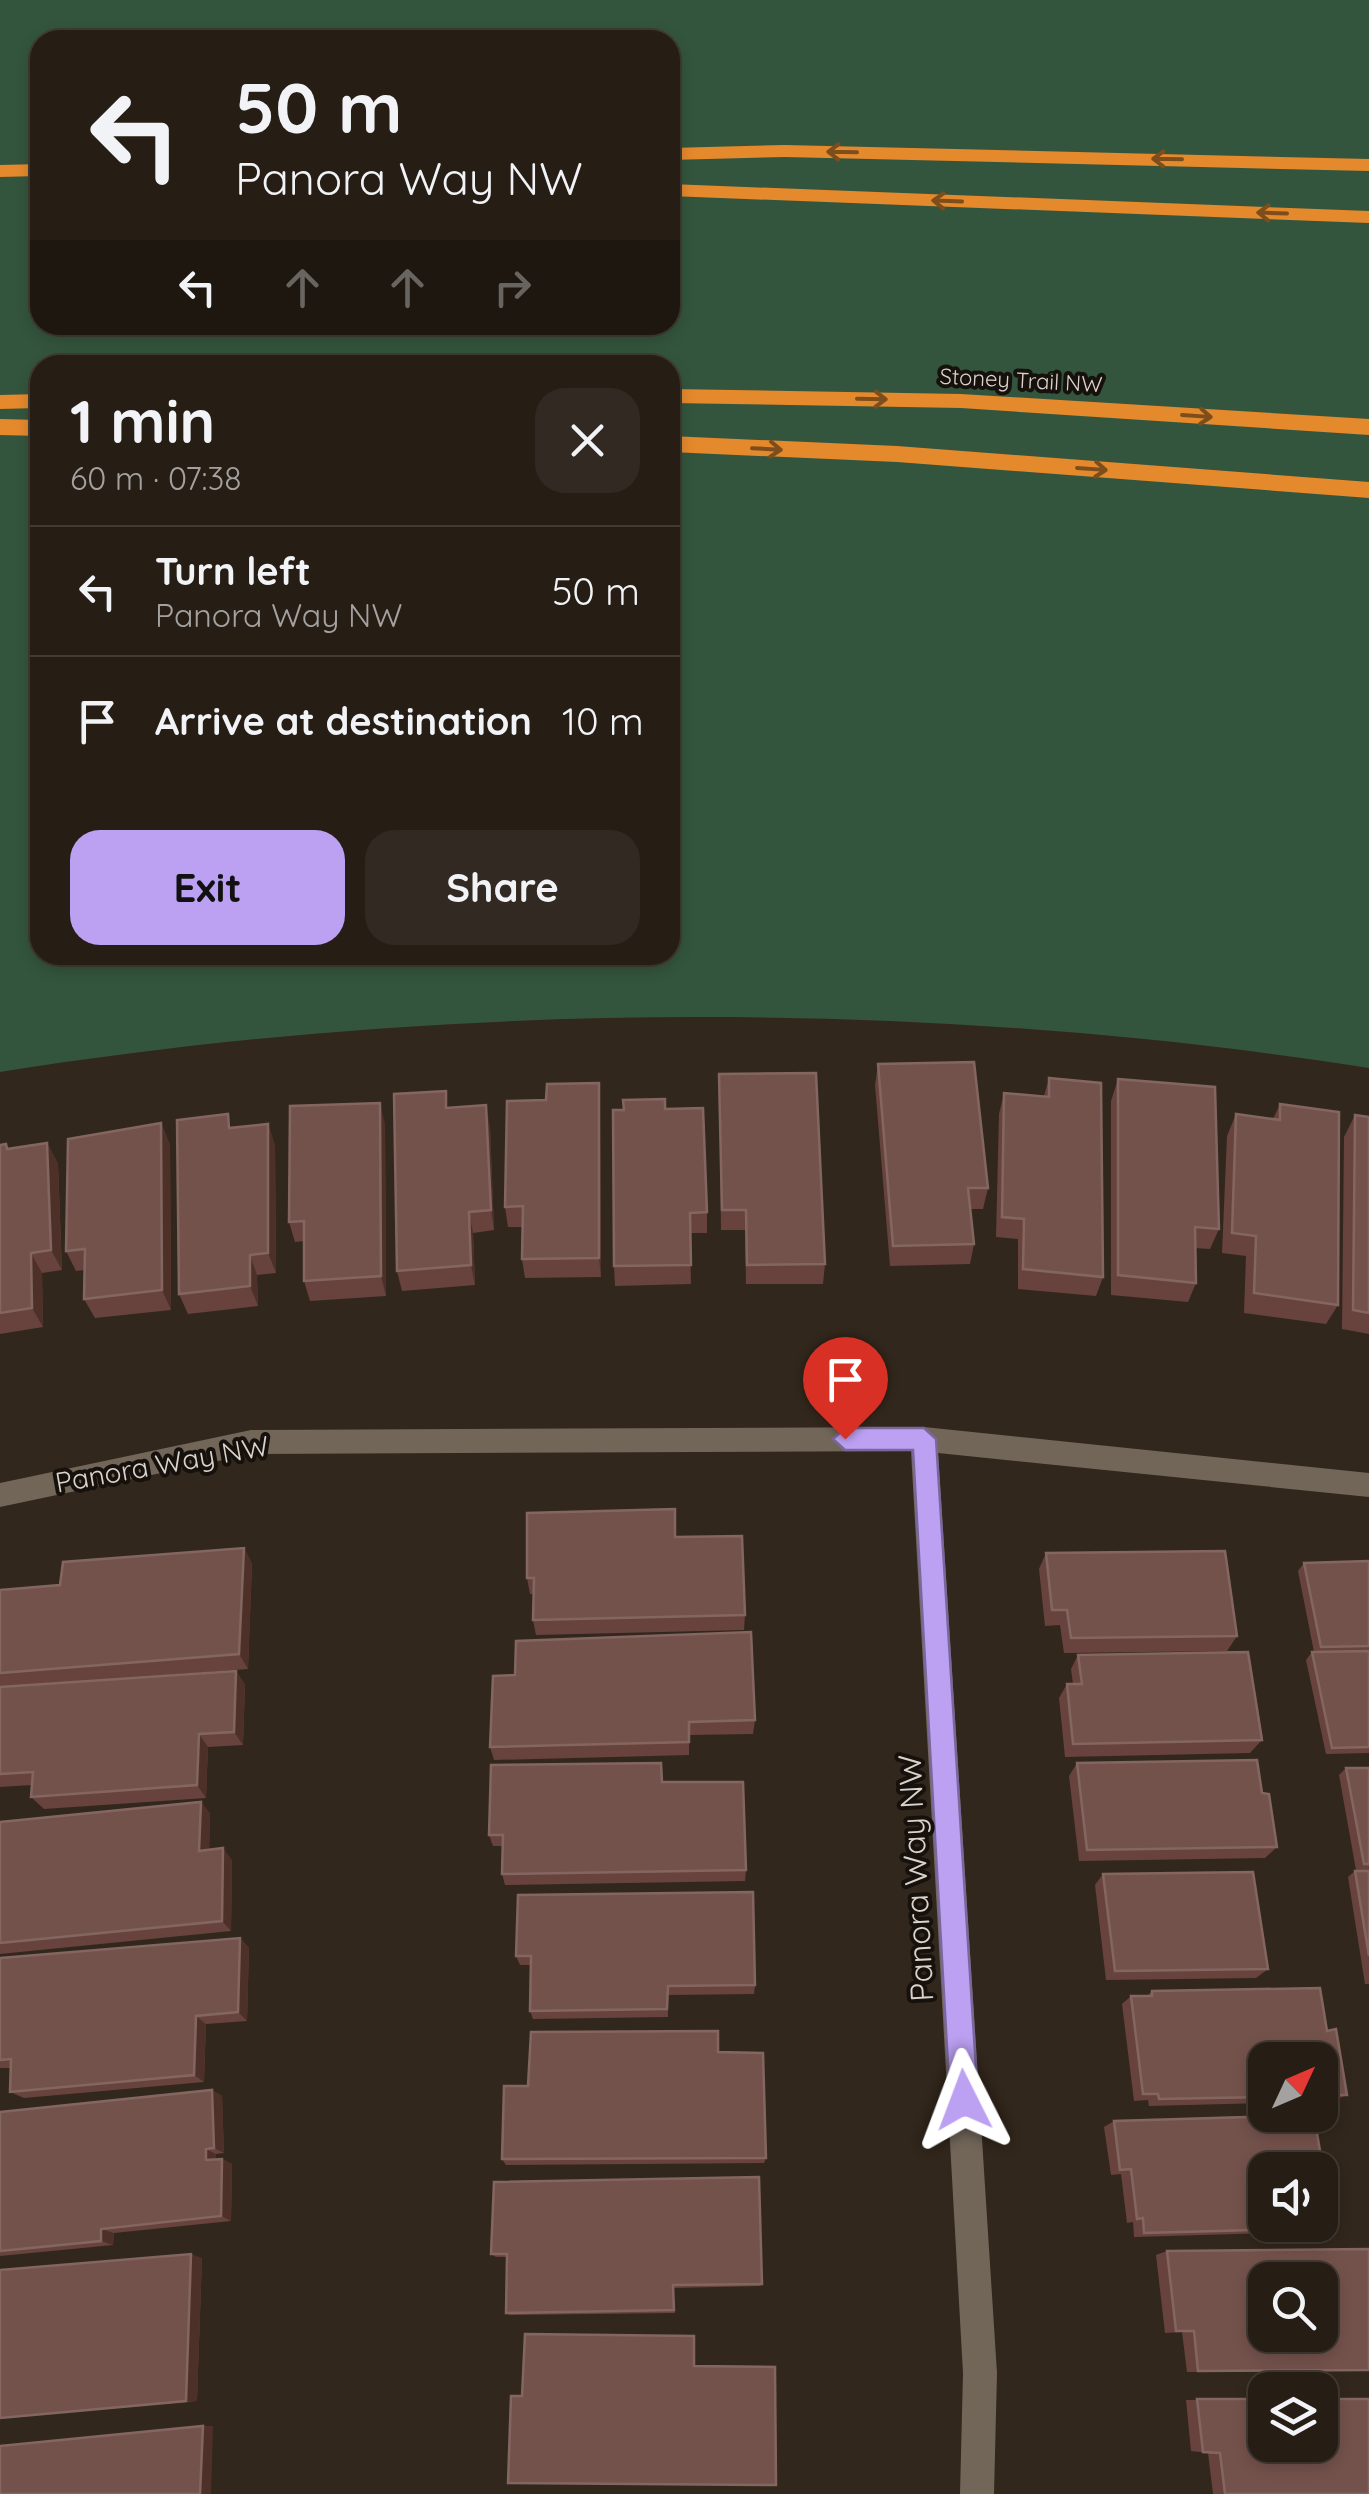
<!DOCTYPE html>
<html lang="en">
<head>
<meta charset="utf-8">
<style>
	:root { --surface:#261d15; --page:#322a22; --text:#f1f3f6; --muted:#a4a2a0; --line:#423b34; --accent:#bca0f2 }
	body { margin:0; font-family:Quicksand,sans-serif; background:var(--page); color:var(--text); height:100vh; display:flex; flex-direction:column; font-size:38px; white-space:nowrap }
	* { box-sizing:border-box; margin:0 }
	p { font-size:32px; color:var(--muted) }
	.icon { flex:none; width:55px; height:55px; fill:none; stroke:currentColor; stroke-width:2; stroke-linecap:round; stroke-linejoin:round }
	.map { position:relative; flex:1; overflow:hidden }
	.side { position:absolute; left:30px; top:355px; width:650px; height:610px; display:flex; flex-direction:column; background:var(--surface); border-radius:30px; box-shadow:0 5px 15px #0003,0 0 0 2px var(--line) }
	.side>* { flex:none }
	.hud { position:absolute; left:30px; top:30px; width:650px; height:305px; border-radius:30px; box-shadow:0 5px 15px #0003,0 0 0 2px var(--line); background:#261d15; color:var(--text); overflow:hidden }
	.needle { width:65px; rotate:46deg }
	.buttons { position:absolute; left:1248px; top:2042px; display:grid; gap:20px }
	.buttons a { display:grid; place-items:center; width:90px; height:90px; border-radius:20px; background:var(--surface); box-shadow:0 5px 15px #0003,0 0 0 2px var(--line); font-size:50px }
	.pin { position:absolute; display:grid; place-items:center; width:85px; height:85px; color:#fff; margin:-102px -42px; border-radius:50% 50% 50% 0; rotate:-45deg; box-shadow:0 0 10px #0007 }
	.pin .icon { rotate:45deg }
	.me { position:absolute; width:110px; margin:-55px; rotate:357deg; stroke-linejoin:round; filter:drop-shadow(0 0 8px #0008) }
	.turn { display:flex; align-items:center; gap:35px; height:210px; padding:0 40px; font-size:45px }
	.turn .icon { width:130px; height:130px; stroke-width:2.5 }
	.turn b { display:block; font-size:70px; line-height:85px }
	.lanes { display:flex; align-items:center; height:95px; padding:0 40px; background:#0003; justify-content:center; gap:50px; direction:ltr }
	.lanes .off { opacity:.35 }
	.round { display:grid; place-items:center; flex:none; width:105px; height:105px; border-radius:30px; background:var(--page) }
	.headline { display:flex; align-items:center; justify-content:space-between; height:170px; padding:0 40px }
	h1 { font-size:60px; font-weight:700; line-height:75px }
	.action { display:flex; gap:20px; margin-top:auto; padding:20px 40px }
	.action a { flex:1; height:115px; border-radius:30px; background:var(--accent); color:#111; font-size:40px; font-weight:700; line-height:115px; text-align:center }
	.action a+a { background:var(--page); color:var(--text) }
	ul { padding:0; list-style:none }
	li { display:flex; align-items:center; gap:30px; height:130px; padding:0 40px; border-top:2px solid var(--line) }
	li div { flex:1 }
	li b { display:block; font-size:38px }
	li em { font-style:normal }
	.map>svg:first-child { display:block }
	.green { fill:#34553d; fill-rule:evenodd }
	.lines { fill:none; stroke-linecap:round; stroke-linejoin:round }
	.minor { fill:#726659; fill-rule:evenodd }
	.highway { fill:#e5892d; fill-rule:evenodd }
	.wall { fill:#68433d }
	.shaded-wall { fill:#4d3129 }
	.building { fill:#74524c; stroke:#846660; stroke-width:2.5; fill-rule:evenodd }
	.oneway { stroke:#7e4d1c }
	.route { fill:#bca0f2; stroke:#7a689d; stroke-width:2.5 }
	.labels { text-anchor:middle; stroke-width:8; stroke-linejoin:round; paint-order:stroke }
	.far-street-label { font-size:22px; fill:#dad3cb; stroke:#16110c }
	.street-label { font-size:28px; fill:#dad3cb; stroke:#16110c }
	.near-street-label { font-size:32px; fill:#dad3cb; stroke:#16110c }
</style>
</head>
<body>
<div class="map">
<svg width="1369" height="2494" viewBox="0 0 1369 2494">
	<rect width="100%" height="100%" fill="#32271c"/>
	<path class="green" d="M0 0H1369V1068C923 998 446 1001 0 1072ZM40 40H670V325H40ZM40 365H670V955H40Z"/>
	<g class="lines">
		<polygon class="minor" points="924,1427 1369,1473 1369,1497 938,1453 997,2373 994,2494 960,2494 963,2373 911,1451 251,1454 0,1507 0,1483 251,1430"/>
		<g class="highway">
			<polygon points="785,145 1369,159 1369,171 785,157 670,160 670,148"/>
			<polygon points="40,164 40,176 0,177 0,165"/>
			<polygon points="670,184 1369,211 1369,223 670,196"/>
			<polygon points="670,389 961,394 1369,419 1369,435 961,408 670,403"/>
			<polygon points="40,394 40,408 0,409 0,395"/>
			<polygon points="0,419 40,420 40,436 0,435"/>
			<polygon points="670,436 897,446 1369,482 1369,498 897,462 670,452"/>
		</g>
	</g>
	<g class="wall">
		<polygon points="878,1064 988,1188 983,1209 970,1209 974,1244 970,1264 890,1266 875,1085"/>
		<polygon points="719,1074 825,1264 823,1284 746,1284 745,1230 721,1230"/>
		<polygon points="1049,1078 1103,1277 1096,1296 1018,1289 1018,1239 996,1237 999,1114 1004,1093 1044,1096"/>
		<polygon points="1118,1079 1219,1229 1210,1249 1195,1248 1196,1283 1188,1302 1111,1295 1111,1101"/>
		<polygon points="1280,1104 1338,1305 1326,1324 1244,1313 1246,1256 1222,1253 1227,1136 1236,1114 1273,1119"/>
		<polygon points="600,1105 601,1277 525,1278 522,1259 522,1227 508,1227 505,1207"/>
		<polygon points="449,1107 490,1126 494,1230 473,1233 475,1285 402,1291 397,1271"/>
		<polygon points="665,1109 707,1212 707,1233 690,1233 691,1284 615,1286 614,1266"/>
		<polygon points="1355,1115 1369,1117 1369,1334 1342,1329 1344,1137"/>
		<polygon points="161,1123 170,1145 171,1310 95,1318 84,1299 84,1270 76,1271 66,1251"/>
		<polygon points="268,1124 275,1146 276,1273 257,1275 258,1306 188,1314 179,1294 233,1128"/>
		<polygon points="385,1124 386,1296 310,1301 304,1281 304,1241 295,1242 289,1222"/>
		<polygon points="47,1143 58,1164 62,1270 42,1273 43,1327 0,1334 0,1145 9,1149"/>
		<polygon points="675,1537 745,1615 744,1630 536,1635 533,1620 534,1594 530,1594 527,1578"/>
		<polygon points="244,1548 252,1564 248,1669 91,1681 236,1671 245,1685 243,1745 208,1747 206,1798 44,1809 31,1797 32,1785 0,1787 0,1590 60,1585"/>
		<polygon points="1046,1553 1237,1636 1227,1651 1064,1653 1060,1625 1045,1626 1039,1569"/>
		<polygon points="1369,1561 1369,1753 1326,1754 1306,1660 1312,1652 1314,1652 1298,1571 1304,1563"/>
		<polygon points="1078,1655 1262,1740 1250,1753 1065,1757 1059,1698 1067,1684 1073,1684 1071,1669"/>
		<polygon points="493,1676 755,1720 753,1734 689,1735 689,1755 494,1760 490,1747"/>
		<polygon points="1077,1763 1277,1847 1265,1858 1079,1861 1069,1776"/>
		<polygon points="1346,1768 1369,1768 1369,1870 1356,1870 1339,1775"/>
		<polygon points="662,1782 746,1870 745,1881 505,1885 502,1874 502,1846 493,1846 489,1835"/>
		<polygon points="201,1802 210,1814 209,1850 232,1860 231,1931 0,1954 0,1822"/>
		<polygon points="1355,1871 1369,1871 1369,1984 1365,1984 1348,1877"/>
		<polygon points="1103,1874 1268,1969 1256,1978 1106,1980 1095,1885"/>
		<polygon points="518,1895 755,1985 754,1994 668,1995 668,2017 533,2019 530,2011 531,1965 520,1965 516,1956"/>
		<polygon points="240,1938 249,1948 247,2021 206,2024 204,2082 24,2098 10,2092 11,2068 0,2068 0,1958"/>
		<polygon points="1152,1991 1327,2031 1347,2095 1333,2101 1320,2102 1320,2060 1265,2060 1265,2103 1149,2106 1148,2100 1134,2101 1122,2004 1131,1996 1147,1996"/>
		<polygon points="718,2052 766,2158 764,2163 506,2165 502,2159"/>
		<polygon points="212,2090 222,2096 224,2153 216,2154 216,2159 222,2159 232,2164 231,2221 114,2233 113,2245 0,2256 0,2112"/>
		<polygon points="1314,2115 1325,2181 1320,2183 1320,2170 1265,2170 1265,2225 1320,2225 1320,2199 1325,2228 1311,2232 1134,2237 1133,2222 1127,2223 1121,2174 1111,2175 1104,2127 1114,2121"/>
		<polygon points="494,2182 762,2284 760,2286 673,2288 675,2313 510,2315 506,2313 507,2257 496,2257 491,2254"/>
		<polygon points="1369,2249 1369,2371 1187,2372 1182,2332 1165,2333 1156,2255 1167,2251"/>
		<polygon points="202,2258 197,2401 0,2418"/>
		<polygon points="1265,2399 1369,2494 1213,2494 1208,2453 1191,2451 1186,2400"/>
	</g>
	<g class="shaded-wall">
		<polygon points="599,1083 600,1105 601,1277 599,1258"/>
		<polygon points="380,1103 385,1124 386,1296 381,1276"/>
		<polygon points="486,1105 490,1126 494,1230 491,1210"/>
		<polygon points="161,1123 170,1145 171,1310 162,1290"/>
		<polygon points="268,1124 275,1146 276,1273 268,1253"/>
		<polygon points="47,1143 58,1164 62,1270 51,1250"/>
		<polygon points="469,1212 473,1233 475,1285 471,1265"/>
		<polygon points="31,1253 42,1273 43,1327 32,1308"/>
		<polygon points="250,1255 257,1275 258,1306 250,1286"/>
		<polygon points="244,1548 252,1564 248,1669 239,1654"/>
		<polygon points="236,1671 245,1685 243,1745 234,1732"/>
		<polygon points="199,1734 208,1747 206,1798 197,1785"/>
		<polygon points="201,1802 210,1814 209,1862 199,1851"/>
		<polygon points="223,1848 232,1860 231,1931 222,1921"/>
		<polygon points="240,1938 249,1948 247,2021 238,2012"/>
		<polygon points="196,2016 206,2024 204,2082 194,2075"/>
		<polygon points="212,2090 222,2096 224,2153 214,2148"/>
		<polygon points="206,2149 216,2154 216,2166 206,2160"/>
		<polygon points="222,2159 232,2164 231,2221 221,2216"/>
		<polygon points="101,2229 114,2233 113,2245 101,2241"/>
		<polygon points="191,2254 202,2258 197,2401 186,2401"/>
		<polygon points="203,2426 213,2426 211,2494 200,2494"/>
	</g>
	<g class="building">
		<polygon points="974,1062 988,1188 968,1188 974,1244 893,1246 878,1064"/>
		<polygon points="816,1073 825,1264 747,1265 746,1210 722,1210 719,1074"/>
		<polygon points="1049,1078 1101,1083 1103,1277 1023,1269 1024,1219 1002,1217 1004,1093 1049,1097"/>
		<polygon points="1118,1079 1215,1087 1219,1229 1195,1227 1196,1283 1118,1275"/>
		<polygon points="599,1083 599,1258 522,1259 523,1206 505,1207 507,1101 546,1100 547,1084"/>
		<polygon points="446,1091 446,1108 486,1105 491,1210 469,1212 471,1265 397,1271 394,1094"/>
		<polygon points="665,1099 665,1109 703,1108 707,1212 690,1213 691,1265 614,1266 613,1110 624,1110 623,1100"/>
		<polygon points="380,1103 381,1276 304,1281 304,1221 289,1222 290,1106"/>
		<polygon points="1280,1104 1339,1112 1338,1305 1254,1293 1256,1236 1232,1233 1236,1114 1280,1120"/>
		<polygon points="228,1114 229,1128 268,1124 268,1253 250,1255 250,1286 179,1294 177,1120"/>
		<polygon points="1355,1115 1369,1117 1369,1313 1353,1310"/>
		<polygon points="161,1123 162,1290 84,1299 85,1249 66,1251 68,1139"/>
		<polygon points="47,1143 51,1250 31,1253 32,1308 0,1313 0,1145 6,1144 7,1149"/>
		<polygon points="675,1509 675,1537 742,1536 745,1615 533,1620 534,1578 527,1578 527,1513"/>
		<polygon points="244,1548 239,1654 0,1673 0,1590 60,1585 63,1562"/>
		<polygon points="1225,1551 1237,1636 1071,1638 1067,1610 1052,1610 1046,1553"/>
		<polygon points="1369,1561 1369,1646 1321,1647 1304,1563"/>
		<polygon points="751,1632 755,1720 689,1722 689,1742 490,1747 493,1676 515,1675 516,1641"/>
		<polygon points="1369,1651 1369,1747 1332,1748 1312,1652"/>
		<polygon points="1248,1652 1262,1740 1073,1744 1067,1684 1082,1684 1078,1655"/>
		<polygon points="236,1671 234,1732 199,1734 197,1785 31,1797 33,1772 0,1774 0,1687"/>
		<polygon points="1257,1760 1262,1793 1269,1794 1277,1847 1087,1850 1077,1763"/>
		<polygon points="661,1763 662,1782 743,1782 746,1870 502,1874 503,1835 489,1835 491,1765"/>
		<polygon points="1346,1768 1369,1768 1369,1864 1364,1864"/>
		<polygon points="201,1802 199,1851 223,1848 222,1921 0,1943 0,1822"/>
		<polygon points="1355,1871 1369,1871 1369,1956"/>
		<polygon points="1253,1872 1268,1969 1115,1971 1103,1874"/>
		<polygon points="753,1892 755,1985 668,1986 667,2009 530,2011 531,1956 516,1956 518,1895"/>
		<polygon points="240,1938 238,2012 196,2016 194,2075 10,2092 11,2059 0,2060 0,1958"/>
		<polygon points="1320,1988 1327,2031 1336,2029 1347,2095 1320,2095 1320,2060 1265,2060 1265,2097 1159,2099 1158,2094 1143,2094 1131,1996 1152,1996 1152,1991"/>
		<polygon points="718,2031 718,2052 763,2053 766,2158 502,2159 504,2086 528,2086 531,2032"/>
		<polygon points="212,2090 214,2148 206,2149 206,2160 222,2159 221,2216 101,2229 101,2241 0,2251 0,2112"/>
		<polygon points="1314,2115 1325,2181 1320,2181 1320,2170 1265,2170 1265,2225 1320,2225 1320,2199 1325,2228 1144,2233 1143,2218 1137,2219 1131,2169 1120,2170 1114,2121"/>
		<polygon points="759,2177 762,2284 673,2285 674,2310 506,2313 507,2254 491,2254 494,2182"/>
		<path d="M1369 2249V2370L1198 2371 1194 2331H1176L1167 2251ZM1265 2280H1320V2335H1265Z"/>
		<polygon points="191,2254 186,2401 0,2418 0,2270"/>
		<polygon points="525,2334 694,2336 694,2366 775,2367 776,2485 508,2483 511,2396 522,2396"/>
		<polygon points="1197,2399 1265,2399 1265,2445 1320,2445 1320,2399 1369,2399 1369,2494 1225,2494 1220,2453 1203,2452"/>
		<polygon points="203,2426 200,2494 0,2494 0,2446"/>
	</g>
	<defs><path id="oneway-shaft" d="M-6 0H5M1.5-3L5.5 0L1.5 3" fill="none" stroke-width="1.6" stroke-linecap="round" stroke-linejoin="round" transform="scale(2.5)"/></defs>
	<g class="oneway">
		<use href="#oneway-shaft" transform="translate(842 152) rotate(-179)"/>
		<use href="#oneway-shaft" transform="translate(1167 159) rotate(-179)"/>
		<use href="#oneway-shaft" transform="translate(947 201) rotate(-178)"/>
		<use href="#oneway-shaft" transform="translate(1272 213) rotate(-178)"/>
		<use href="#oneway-shaft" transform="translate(872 399) rotate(1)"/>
		<use href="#oneway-shaft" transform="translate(1197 416) rotate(4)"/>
		<use href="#oneway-shaft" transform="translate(767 449) rotate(3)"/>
		<use href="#oneway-shaft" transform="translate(1092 469) rotate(4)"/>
	</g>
	<polygon class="route" points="845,1428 924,1428 936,1439 978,2100 974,2110 964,2114 954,2110 950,2100 913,1450 845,1450 833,1439"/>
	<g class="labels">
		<g class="far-street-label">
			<text transform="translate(1021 380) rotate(3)" y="8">Stoney Trail NW</text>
		</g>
		<g class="street-label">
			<text transform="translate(162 1464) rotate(-10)" y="10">Panora Way NW</text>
		</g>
		<g class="near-street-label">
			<text transform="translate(916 1878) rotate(-93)" y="11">Panora Way NW</text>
		</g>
	</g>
</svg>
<div class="buttons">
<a><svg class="needle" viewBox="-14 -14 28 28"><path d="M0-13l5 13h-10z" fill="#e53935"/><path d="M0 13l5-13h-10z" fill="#a4a2a0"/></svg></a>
<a><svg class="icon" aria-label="sound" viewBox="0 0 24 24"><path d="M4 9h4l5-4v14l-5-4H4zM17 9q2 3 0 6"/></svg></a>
<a><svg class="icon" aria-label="search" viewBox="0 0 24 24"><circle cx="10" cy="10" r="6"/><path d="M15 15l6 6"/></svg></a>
<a><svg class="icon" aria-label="layers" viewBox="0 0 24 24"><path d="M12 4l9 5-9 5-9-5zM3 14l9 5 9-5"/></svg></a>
</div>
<div class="pin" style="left:845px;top:1439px;background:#d93025"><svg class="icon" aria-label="arrive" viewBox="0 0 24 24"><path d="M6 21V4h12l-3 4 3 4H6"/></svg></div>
<svg class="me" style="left:964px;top:2100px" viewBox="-20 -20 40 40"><path d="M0-17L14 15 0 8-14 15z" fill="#bca0f2" stroke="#fff" stroke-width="4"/></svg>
<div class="hud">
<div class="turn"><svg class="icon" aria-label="left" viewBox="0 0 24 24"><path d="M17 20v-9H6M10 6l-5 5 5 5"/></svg><div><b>50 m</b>Panora Way NW</div></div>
<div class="lanes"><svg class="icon" aria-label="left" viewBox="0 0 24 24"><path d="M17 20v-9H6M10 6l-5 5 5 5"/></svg><svg class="icon off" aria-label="ahead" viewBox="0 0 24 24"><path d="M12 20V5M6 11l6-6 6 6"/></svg><svg class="icon off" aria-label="ahead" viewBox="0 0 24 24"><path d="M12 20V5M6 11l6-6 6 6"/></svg><svg class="icon off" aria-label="right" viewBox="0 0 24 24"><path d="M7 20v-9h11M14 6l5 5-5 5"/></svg></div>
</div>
<section class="side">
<div class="headline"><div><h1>1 min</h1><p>60 m · 07:38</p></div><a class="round"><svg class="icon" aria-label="close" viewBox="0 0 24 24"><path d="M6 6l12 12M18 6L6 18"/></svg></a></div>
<ul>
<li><svg class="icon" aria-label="left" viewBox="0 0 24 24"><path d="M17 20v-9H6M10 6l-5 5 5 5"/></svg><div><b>Turn left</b><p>Panora Way NW</p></div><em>50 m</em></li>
<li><svg class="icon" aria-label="arrive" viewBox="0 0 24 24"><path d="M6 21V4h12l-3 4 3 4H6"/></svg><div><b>Arrive at destination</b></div><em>10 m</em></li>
</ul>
<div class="action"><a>Exit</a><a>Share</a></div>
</section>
</div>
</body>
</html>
